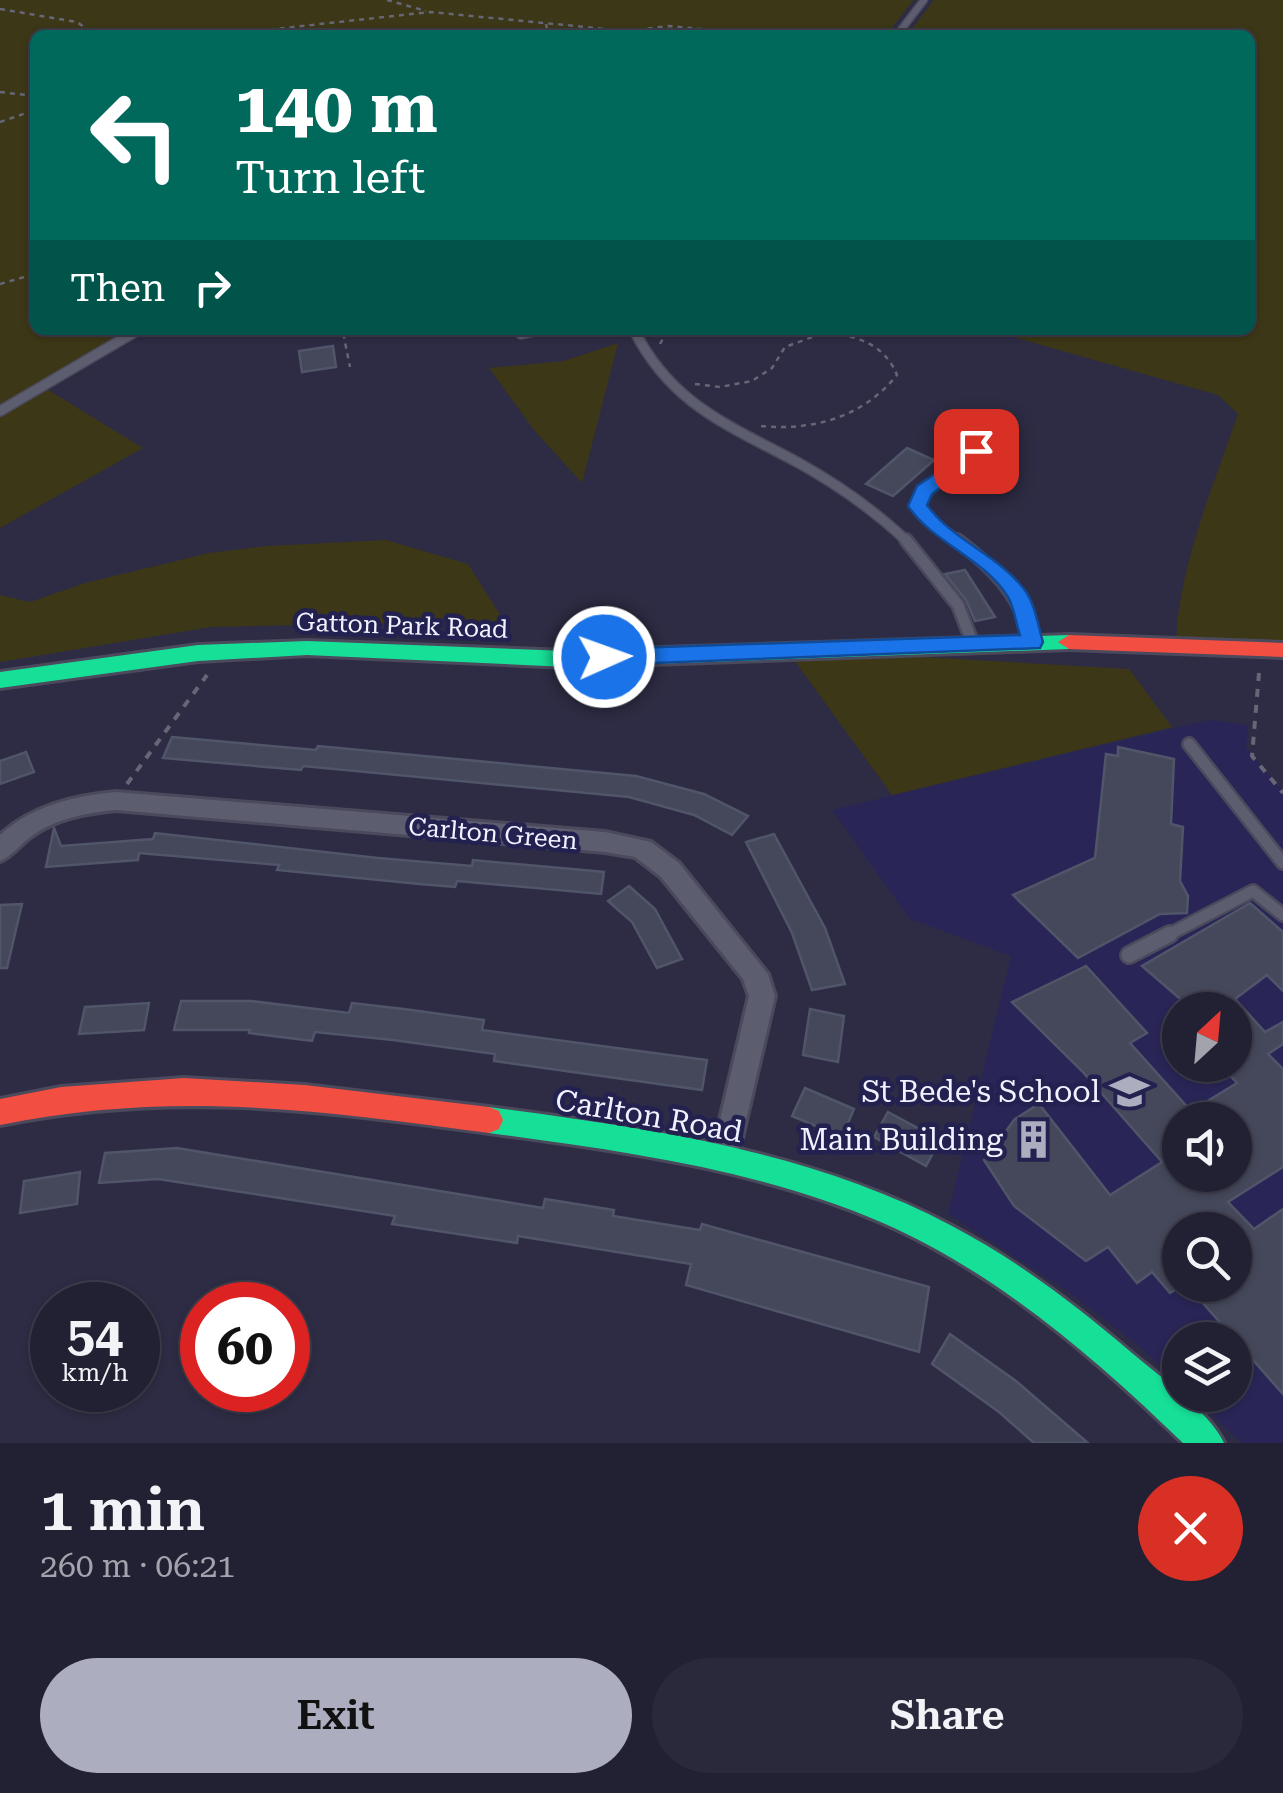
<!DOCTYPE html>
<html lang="en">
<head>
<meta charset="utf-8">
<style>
	:root { --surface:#222133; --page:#2a293b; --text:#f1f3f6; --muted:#a2a3ac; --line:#3f3e4e; --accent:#acadbe }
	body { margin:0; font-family:"Roboto Serif",serif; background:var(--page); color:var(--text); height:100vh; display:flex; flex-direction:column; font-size:38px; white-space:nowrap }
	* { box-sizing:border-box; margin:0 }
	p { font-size:32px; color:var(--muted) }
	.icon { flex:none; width:55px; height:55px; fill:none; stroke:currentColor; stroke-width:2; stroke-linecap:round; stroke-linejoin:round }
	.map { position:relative; height:1443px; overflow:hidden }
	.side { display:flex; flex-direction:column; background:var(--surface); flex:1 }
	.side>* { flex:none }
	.guide { position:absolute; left:30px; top:30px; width:1225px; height:305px; border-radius:15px; box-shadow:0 2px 8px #0004,0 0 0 2px var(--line); background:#00695c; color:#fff; overflow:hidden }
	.needle { width:65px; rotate:26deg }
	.tools { position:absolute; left:1162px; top:992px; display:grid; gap:20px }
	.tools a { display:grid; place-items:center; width:90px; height:90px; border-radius:50%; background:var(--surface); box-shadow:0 2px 8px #0004,0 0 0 2px var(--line); font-size:50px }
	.speed { position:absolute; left:30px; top:1282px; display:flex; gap:20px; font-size:50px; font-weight:700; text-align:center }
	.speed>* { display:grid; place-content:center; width:130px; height:130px; border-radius:50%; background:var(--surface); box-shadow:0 2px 8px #0004,0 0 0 2px var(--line); line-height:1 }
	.speed small { font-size:25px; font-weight:400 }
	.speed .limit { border:15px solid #d22; background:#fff; color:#111 }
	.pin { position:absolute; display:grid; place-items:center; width:85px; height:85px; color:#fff; margin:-42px; border-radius:20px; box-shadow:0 5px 15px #0006 }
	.me { position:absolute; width:110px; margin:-55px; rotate:88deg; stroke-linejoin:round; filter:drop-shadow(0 0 8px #0008) }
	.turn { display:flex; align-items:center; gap:35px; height:210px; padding:0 40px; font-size:45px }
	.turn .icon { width:130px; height:130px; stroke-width:2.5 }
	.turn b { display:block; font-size:70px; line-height:85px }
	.then { display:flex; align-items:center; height:95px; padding:0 40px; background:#0003; gap:20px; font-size:38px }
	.round { display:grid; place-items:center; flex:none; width:105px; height:105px; border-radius:52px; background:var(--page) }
	.overview { display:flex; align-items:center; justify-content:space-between; height:170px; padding:0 40px }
	h1 { font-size:60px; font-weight:600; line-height:75px }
	.cta { display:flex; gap:20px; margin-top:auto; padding:20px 40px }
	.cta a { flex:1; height:115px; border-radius:60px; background:var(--accent); color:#111; font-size:40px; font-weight:600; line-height:115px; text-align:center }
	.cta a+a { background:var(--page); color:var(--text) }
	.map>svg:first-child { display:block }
	.built { fill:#292657; fill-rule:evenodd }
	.green { fill:#3c3716 }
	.building { fill:#44485a; stroke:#505569; stroke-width:2.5; fill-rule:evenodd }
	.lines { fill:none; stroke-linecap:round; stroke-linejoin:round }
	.lane-far3-casing { stroke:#4b495c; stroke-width:9 }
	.lane-far2-casing { stroke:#4b495c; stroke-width:12 }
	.lane-far1-casing { stroke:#4b495c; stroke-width:16 }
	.lane-casing { stroke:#4b495c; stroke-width:20 }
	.street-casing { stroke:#4b495c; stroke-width:6 }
	.fast-casing { stroke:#4b495c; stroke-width:6 }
	.jam-casing { stroke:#4b495c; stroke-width:6 }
	.path-far1 { stroke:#656676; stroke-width:2.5; stroke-dasharray:5 5; stroke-linecap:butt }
	.path { stroke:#656676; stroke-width:4; stroke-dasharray:8 8; stroke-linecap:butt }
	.lane-far3 { stroke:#5d5d70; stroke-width:6 }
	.lane-far2 { stroke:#5d5d70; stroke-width:9 }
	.lane-far1 { stroke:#5d5d70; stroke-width:11 }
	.lane { stroke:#5d5d70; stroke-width:15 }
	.street { fill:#5d5d70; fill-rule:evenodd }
	.fast { fill:#16e098; fill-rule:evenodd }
	.jam { fill:#f24e42; fill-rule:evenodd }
	.route { fill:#1a73e8; stroke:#114b97; stroke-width:2.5 }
	.labels { text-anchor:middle; stroke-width:9; stroke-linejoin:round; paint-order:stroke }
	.street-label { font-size:25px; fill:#f1f2ff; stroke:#23214f }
	.near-poi-label { font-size:30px; fill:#f1f2ff; stroke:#23214f; text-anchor:end }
	.near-street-label { font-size:30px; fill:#f1f2ff; stroke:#23214f }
</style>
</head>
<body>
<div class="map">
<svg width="1283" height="1443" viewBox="0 0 1283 1443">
	<rect width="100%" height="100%" fill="#2d2c44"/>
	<path class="built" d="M1209 720 1249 725 1246 747 1283 792V1443H1242L1191 1395H1235V1340H1180V1385L1138 1345 1067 1291 948 1214 1011 956 910 919 832 810ZM1180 1010H1235V1065H1180ZM1180 1120H1235V1175H1180ZM1180 1230H1235V1285H1180Z"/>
	<g class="green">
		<polygon points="0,0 914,0 886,35 35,35 35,330 131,330 0,410"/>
		<path d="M934 0H1283V650L1176 643C1179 565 1213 487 1238 414L1218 395 989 330H1250V35H907Z"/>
		<polygon points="618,343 582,483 534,430 489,368 564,361"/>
		<polygon points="45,388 143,448 0,528 0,417"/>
		<polygon points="386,540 468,564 504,621 211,627 0,662 0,595 30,602 85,583 209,553 266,546"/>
		<polygon points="786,649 1129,669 1172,727 892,795"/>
	</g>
	<g class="building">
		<polygon points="333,346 336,367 302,372 299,351"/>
		<polygon points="907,448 934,460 893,496 866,484"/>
		<polygon points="965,570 995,617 975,621 966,600 945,574"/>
		<polygon points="172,737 316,750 318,746 636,776 704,794 748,816 732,835 694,815 629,797 303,766 301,770 163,758"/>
		<polygon points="1118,747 1174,759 1171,824 1183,827 1180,881 1188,896 1187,913 1160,914 1078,958 1013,895 1095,858 1106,754 1118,756"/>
		<polygon points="26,752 34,772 0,784 0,761"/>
		<polygon points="54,828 61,846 153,839 155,833 378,858 472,866 473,860 604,872 601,894 457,881 455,887 419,884 277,870 279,865 139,853 138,860 46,867"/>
		<polygon points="774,834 825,928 845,984 812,990 792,933 746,842"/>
		<polygon points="629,886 655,909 682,959 657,968 632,922 608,901"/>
		<path d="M1250 903 1283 932V991L1267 975 1235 999 1265 1032 1283 1022V1044L1268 1054 1283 1069V1167L1228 1202 1254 1229 1283 1209V1394L1187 1285H1235V1230H1180V1287L1170 1293 1152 1272 1137 1283 1108 1247 1086 1261 1014 1206 984 1160 1015 1119 1039 1104 1110 1195 1162 1162 1082 1071 1012 1002 1086 966 1147 1033 1130 1043 1191 1111 1237 1083 1220 1065H1235V1010H1193L1142 966ZM1180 1120H1235V1175H1180Z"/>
		<polygon points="22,904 7,968 0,968 0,905"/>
		<polygon points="181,1001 251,1001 349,1013 352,1003 404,1009 484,1020 482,1030 707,1060 702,1090 494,1061 495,1054 393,1040 315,1032 312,1041 249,1033 250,1030 174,1030"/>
		<polygon points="149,1003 144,1030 79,1034 85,1007"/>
		<polygon points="810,1009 844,1016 838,1062 803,1055"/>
		<polygon points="805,1088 854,1109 842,1137 792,1116"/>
		<polygon points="888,1112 940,1140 926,1166 874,1137"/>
		<polygon points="177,1148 543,1208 545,1199 614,1210 613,1216 700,1230 702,1224 929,1287 919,1352 686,1285 691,1264 518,1236 517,1243 392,1224 395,1216 158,1179 99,1183 105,1153"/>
		<polygon points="80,1172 77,1204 20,1213 24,1181"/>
		<polygon points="950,1334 1016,1381 1088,1443 1034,1443 999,1412 932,1364"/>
	</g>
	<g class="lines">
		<defs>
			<polyline id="lane-far3" points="897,35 924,0"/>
			<g id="lane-far2">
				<polyline points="520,330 521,334 540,330"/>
				<path d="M634 330C671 404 728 425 797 462 837 484 875 511 908 542"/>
				<polyline points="0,411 138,330"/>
				<polyline points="960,542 929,520 918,505 924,491 987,440 988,422"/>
			</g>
			<g id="lane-far1">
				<polyline points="906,540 958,605 973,644"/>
				<path d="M957 540C994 568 1021 595 1032 642"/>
				<polyline points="1189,744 1283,863"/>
				<polyline points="1166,936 1253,891 1283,915"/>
			</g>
			<polyline id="lane" points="1129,955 1170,934"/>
			<path id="street" d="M116 792 605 832 651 842 679 863 768 974 775 996 735 1168 725 1172 715 1168 711 1158 749 996 743 979 661 877 635 857 605 852 116 810C86 813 57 818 32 836 20 844 13 856 0 861V835C32 806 73 796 116 792Z"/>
			<g id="fast">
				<polygon points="1069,635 1080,642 1069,649 567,667 307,655 198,661 0,688 0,672 198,645 307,641 567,651"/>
				<path d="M489 1107C647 1128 809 1150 952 1226 1017 1260 1076 1305 1132 1353 1158 1375 1211 1413 1224 1443H1183C1094 1357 997 1273 883 1223 758 1169 622 1151 489 1133L479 1129 475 1120 479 1111Z"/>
			</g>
			<g id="jam">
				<polygon points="1069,635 1283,643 1283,657 1069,649 1058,642"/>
				<path d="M184 1078 305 1085 489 1107 499 1111 503 1120 499 1129 489 1133C317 1110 173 1090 0 1125V1099L61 1087Z"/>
			</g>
		</defs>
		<use href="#lane-far3" class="lane-far3-casing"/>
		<use href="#lane-far2" class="lane-far2-casing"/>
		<use href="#lane-far1" class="lane-far1-casing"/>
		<use href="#lane" class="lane-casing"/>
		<use href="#street" class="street-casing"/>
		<use href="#fast" class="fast-casing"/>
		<use href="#jam" class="jam-casing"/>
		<g class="path-far1">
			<polyline points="387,0 426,11"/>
			<polyline points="0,9 77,22 95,35"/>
			<polyline points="546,24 548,35"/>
			<polyline points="591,30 604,35"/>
			<polyline points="220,35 430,12 627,31 669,26 701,29 701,35"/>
			<polyline points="677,35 699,34"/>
			<polyline points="0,92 35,96"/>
			<polyline points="0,122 35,110"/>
			<polyline points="0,284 35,274"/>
			<polyline points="261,330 286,336 332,330"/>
			<polyline points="335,330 343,332 350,367"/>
			<polyline points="660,344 665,335 675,330"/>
			<polyline points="695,384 720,387 752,381 772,368 785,347 821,334"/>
			<path d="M761 426C814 431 863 417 897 375 880 334 840 334 801 330"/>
		</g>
		<g class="path">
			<polyline points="1259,673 1252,756 1283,793"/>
			<polyline points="127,784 207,675"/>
		</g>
		<use href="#lane-far3" class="lane-far3"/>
		<use href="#lane-far2" class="lane-far2"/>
		<use href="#lane-far1" class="lane-far1"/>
		<use href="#lane" class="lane"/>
		<use href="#street" class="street"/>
		<use href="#fast" class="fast"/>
		<use href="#jam" class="jam"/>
	</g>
	<path class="route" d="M976 446 986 451 983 455 932 494 927 505C952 540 998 555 1024 589 1035 603 1038 626 1043 642L1040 648 604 665 593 657 604 649 1020 635C1016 624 1014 607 1008 597 984 558 933 543 908 506L917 486Z"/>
	<defs>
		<symbol id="school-bare" viewBox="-9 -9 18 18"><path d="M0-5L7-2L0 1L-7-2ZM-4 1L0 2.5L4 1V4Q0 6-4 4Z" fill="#acadbe" stroke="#23214f" stroke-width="2.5" paint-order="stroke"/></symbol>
		<symbol id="building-bare" viewBox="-9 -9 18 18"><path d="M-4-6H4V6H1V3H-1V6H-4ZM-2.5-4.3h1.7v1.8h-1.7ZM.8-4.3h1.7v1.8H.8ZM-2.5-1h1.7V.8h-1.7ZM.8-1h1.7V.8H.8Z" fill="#acadbe" stroke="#23214f" stroke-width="2.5" paint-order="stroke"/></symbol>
	</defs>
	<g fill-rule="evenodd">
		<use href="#school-bare" x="1102" y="1064" width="55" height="55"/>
		<use href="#building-bare" x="1006" y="1112" width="55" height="55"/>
	</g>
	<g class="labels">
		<g class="street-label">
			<text transform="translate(402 625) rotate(2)" y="9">Gatton Park Road</text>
			<text transform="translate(493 833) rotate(5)" y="9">Carlton Green</text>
		</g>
		<g class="near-poi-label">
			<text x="1100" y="1102">St Bede's School</text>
			<text x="1003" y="1150">Main Building</text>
		</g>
		<g class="near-street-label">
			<text transform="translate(649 1116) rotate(10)" y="10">Carlton Road</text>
		</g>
	</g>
</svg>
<div class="tools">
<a><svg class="needle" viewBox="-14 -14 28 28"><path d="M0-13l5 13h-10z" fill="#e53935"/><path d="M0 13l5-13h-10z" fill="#a2a3ac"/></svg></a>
<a><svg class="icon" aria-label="sound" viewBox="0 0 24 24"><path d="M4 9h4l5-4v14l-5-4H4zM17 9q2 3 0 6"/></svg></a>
<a><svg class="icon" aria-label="search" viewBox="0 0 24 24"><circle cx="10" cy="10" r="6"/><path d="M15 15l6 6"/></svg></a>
<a><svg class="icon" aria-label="layers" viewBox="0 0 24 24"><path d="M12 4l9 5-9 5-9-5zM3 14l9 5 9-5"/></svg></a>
</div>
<div class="speed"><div>54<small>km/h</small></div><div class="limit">60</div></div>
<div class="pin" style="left:976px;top:451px;background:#d93025"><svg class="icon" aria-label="arrive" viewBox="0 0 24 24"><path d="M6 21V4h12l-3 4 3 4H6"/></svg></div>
<svg class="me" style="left:604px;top:657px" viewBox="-20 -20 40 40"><circle r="17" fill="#1a73e8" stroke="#fff" stroke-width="3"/><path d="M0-11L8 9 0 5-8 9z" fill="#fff"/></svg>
<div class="guide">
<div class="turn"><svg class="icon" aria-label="left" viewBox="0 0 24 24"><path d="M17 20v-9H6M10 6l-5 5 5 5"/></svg><div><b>140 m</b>Turn left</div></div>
<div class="then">Then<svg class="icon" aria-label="right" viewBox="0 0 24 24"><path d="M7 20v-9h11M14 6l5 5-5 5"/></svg></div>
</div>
</div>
<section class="side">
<div class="overview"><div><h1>1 min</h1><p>260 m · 06:21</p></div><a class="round" style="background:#d93025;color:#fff"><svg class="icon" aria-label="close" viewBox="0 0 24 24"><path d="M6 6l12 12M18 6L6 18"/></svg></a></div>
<div class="cta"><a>Exit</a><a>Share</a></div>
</section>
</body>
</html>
